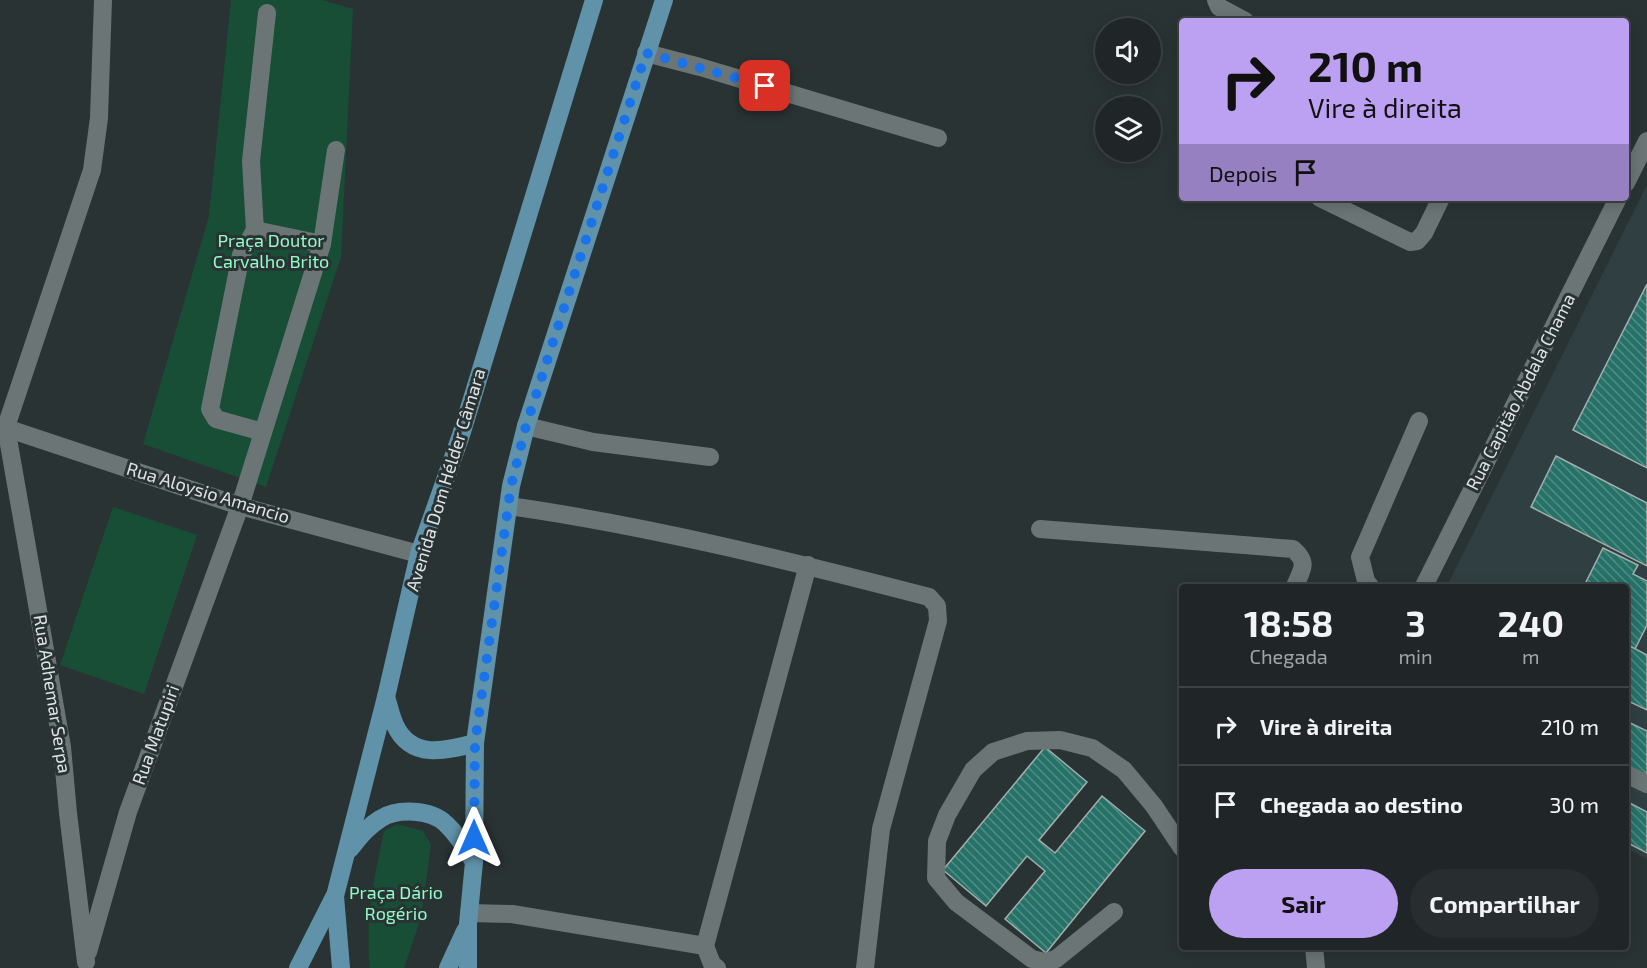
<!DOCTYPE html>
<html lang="pt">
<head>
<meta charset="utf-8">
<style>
	:root { --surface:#202627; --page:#282e2f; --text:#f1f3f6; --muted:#a2a5a7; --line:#3d4344; --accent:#bca0f2 }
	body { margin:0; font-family:"Exo 2",sans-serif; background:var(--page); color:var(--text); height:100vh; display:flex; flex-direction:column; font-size:22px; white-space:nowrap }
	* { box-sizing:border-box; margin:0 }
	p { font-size:20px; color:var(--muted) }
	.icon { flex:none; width:33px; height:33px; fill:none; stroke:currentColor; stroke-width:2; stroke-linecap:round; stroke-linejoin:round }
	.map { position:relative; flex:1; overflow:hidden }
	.sheet { position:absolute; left:1179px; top:584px; width:450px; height:366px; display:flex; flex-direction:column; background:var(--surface); border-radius:6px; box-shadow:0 3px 15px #0003,0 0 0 2px var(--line) }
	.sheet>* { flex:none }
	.hud { position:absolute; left:1179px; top:18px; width:450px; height:183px; border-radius:6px; box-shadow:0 3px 15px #0003,0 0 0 2px var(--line); background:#bca0f2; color:#111; overflow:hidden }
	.tools { position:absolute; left:1095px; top:18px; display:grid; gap:12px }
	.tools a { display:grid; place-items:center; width:66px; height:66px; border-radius:50%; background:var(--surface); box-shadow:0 3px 15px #0003,0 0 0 2px var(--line); font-size:30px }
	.pin { position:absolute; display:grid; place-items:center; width:51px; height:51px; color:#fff; margin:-26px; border-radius:12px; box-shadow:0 3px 9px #0006 }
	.me { position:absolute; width:66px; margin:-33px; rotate:0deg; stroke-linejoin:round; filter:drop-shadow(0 0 4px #0008) }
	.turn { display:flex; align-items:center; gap:21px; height:126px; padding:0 30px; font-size:27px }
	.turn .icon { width:78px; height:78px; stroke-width:2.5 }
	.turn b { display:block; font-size:42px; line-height:51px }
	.then { display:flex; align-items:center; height:57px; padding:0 30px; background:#0003; gap:12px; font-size:22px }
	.eta { display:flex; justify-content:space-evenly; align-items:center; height:102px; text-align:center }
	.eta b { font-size:36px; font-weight:700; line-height:42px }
	.button { display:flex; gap:12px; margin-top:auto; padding:12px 30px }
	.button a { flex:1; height:69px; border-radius:36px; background:var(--accent); color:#111; font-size:24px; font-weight:700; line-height:69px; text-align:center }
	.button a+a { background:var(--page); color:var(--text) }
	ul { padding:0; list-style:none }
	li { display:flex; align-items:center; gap:18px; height:78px; padding:0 30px; border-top:2px solid var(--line) }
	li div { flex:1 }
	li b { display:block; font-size:22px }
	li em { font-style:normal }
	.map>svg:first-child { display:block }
	.built { fill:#303f42 }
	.green { fill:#174e35 }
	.building { fill:url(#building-back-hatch); stroke:#a4afad; stroke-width:1.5 }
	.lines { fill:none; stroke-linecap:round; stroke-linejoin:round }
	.minor { stroke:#6b7576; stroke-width:18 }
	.major { stroke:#6092aa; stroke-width:18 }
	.route { stroke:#1a73e8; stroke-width:10; stroke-dasharray:0 18 }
	.labels { text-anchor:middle; stroke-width:6; stroke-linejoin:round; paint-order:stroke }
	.park-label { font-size:18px; fill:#92fbc6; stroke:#2a3334 }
	.street-label { font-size:18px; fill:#dfe4e5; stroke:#2a3334 }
</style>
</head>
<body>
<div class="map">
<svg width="1647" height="968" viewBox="0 0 1647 968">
	<defs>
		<pattern id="building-back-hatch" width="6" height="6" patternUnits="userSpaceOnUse" patternTransform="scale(1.5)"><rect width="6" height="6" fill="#267269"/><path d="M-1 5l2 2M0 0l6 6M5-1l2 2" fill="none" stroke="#4f8d85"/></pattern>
	</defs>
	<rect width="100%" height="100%" fill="#2a3334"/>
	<polygon class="built" points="1647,185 1647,859 1626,848 1626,586 1447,586"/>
	<g class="green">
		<polygon points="231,0 322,0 353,9 341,257 266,487 143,444 209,216"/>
		<polygon points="113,507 197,535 144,694 60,665"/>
		<path d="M397 824 423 831 431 845 421 918 404 968H370C365 918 374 879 384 831Z"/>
	</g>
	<g class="building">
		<polygon points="1647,284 1647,468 1573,430"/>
		<polygon points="1556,456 1647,503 1647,566 1531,507"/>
		<polygon points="1603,548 1638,565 1633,574 1647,581 1647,625 1635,649 1626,644 1626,586 1584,586"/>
		<polygon points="1626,644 1647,655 1647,710 1626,700"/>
		<polygon points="1626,721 1647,731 1647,780 1626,769"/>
		<polygon points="1045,747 1087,782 1039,840 1055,853 1102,796 1145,831 1046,953 1005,919 1045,871 1027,856 986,906 943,870"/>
		<polygon points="1626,801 1647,812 1647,853 1626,842"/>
	</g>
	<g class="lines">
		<g class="minor">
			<polyline points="1216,0 1219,7 1245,21"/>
			<polyline points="646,53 700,67 938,138"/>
			<polyline points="1626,183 1647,141"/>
			<polyline points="1320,198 1410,242 1417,241 1424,233 1441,198"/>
			<polyline points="255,230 251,161 267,13"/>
			<polyline points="0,426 240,506 419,554"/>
			<polyline points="526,426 593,442 710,457"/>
			<polyline points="263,432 216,419 210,409 241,255 255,230 322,244"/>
			<path d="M509 506C650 526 790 561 929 597L937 606 938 621 881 829 865 968"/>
			<path d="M1040 529 1293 549C1309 563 1302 569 1295 586"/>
			<polyline points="1370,586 1366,581 1360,557 1419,421"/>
			<polyline points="1424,586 1618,198"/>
			<polyline points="1626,774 1647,784"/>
			<polyline points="1114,912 1056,959 1045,962 1032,959 956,902 936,878 937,841 947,815 973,770 993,752 1027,741 1060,740 1092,748 1124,770 1154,806 1182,848"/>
			<polyline points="469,913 512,914 705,946 808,565"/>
			<polyline points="705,946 712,964 717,968"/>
			<polyline points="1314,946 1316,968"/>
			<polyline points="88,952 128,812 240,506 322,244 336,150"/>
			<polyline points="86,962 68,813 62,747 6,427 92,170 99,118 103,0"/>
		</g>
		<g class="major">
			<path d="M386 697C389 706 391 716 395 725 411 760 446 751 475 743"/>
			<path d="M350 849C359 838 367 827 380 819 397 808 431 809 446 824 458 835 466 849 474 862"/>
			<polyline points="298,968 334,897"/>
			<polyline points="341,968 335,896 386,697 419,554 461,435 594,0"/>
			<polyline points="448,968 465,931"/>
			<polyline points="468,968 468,924 474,862 475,743 511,486 526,426 664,0"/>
		</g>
	</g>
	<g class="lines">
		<polyline class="route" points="474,838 475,743 511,486 526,426 646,53 765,86"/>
	</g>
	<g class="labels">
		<g class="park-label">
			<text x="271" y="247">Praça Doutor<tspan x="271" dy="21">Carvalho Brito</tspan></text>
			<text x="396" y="899">Praça Dário<tspan x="396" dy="21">Rogério</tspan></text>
		</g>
		<g class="street-label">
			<text transform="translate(1521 392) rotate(-63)" y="6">Rua Capitão Abdala Chama</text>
			<text transform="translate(446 480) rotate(-73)" y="6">Avenida Dom Hélder Câmara</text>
			<text transform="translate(208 493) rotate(17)" y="6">Rua Aloysio Amancio</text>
			<text transform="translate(52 694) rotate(81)" y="6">Rua Adhemar Serpa</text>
			<text transform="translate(156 735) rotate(-70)" y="6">Rua Matupiri</text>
		</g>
	</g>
</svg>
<div class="tools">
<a><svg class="icon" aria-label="sound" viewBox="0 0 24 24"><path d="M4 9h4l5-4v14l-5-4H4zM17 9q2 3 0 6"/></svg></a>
<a><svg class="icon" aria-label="layers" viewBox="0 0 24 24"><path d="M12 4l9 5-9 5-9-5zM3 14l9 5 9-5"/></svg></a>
</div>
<div class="pin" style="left:765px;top:86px;background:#d93025"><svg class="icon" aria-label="arrive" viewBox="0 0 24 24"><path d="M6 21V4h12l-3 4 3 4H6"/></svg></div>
<svg class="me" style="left:474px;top:838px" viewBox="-20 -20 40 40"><path d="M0-17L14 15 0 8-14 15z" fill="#1a73e8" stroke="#fff" stroke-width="4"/></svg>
<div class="hud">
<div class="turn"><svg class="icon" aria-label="right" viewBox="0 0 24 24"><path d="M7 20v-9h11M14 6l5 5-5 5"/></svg><div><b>210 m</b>Vire à direita</div></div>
<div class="then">Depois<svg class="icon" aria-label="arrive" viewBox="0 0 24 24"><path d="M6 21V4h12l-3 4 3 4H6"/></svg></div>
</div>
<section class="sheet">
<div class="eta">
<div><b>18:58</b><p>Chegada</p></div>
<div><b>3</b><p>min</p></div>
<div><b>240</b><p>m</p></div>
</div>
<ul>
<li><svg class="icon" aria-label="right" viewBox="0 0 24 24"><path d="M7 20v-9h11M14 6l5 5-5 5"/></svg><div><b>Vire à direita</b></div><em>210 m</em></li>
<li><svg class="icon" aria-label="arrive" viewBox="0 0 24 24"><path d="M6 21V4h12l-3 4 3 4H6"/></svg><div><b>Chegada ao destino</b></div><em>30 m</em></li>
</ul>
<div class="button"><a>Sair</a><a>Compartilhar</a></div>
</section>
</div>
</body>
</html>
